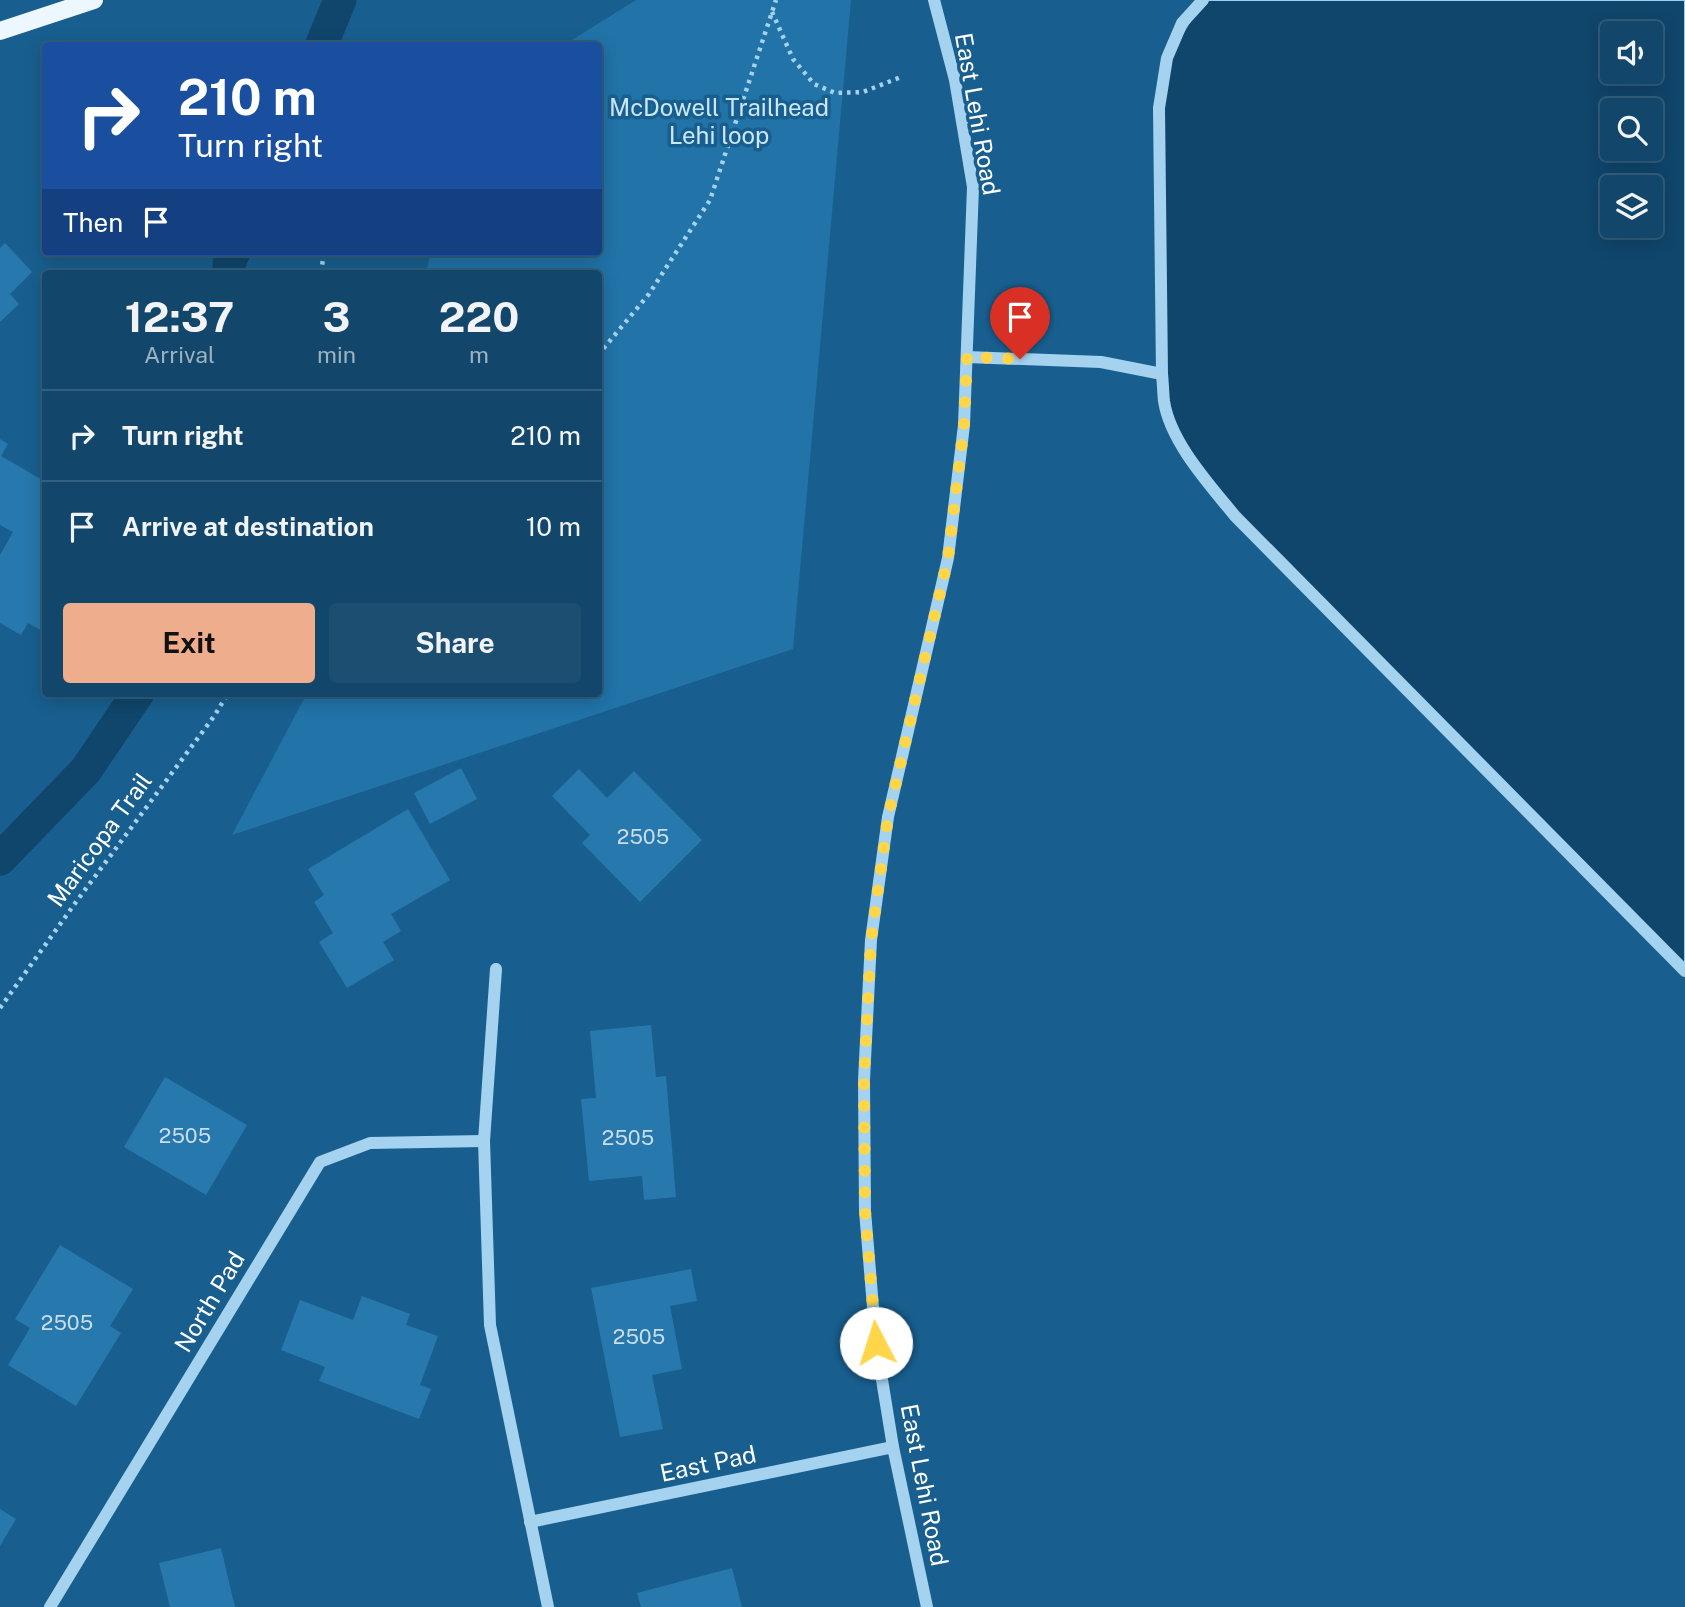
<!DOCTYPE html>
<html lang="en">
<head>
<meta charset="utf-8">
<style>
	:root { --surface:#12476b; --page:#1b4e71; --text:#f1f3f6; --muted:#9cb2c1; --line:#315f7e; --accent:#eead8d }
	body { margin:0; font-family:"Public Sans",sans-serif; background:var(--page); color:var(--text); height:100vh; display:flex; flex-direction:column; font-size:26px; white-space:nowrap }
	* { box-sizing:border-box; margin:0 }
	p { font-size:23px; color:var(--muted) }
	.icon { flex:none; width:38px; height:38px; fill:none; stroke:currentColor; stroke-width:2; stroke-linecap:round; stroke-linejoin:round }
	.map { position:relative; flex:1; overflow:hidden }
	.side { position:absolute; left:42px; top:270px; width:560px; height:427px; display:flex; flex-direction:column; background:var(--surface); border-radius:7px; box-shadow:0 4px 18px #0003,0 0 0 2px var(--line) }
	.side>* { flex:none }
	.top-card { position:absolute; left:42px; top:42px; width:560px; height:214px; border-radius:7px; box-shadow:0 4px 18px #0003,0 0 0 2px var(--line); background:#1a4fa0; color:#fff; overflow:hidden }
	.fabs { position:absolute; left:1600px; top:21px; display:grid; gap:14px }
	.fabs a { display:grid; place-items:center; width:63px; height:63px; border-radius:7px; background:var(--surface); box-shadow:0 4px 18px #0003,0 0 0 2px var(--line); font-size:35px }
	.pin { position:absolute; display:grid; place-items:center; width:60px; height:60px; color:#fff; margin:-72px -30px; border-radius:50% 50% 50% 0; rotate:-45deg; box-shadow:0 0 7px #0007 }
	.pin .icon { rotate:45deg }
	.me { position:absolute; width:77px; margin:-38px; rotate:355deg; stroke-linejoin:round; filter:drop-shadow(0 0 5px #0008) }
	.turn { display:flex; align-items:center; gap:24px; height:147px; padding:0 21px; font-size:32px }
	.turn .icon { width:91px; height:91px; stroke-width:2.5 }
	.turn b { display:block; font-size:49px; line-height:60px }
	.then { display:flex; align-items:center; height:66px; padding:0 21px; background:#0003; gap:14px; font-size:26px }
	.eta { display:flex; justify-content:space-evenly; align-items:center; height:119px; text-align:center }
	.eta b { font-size:42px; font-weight:700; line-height:49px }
	.cta { display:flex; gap:14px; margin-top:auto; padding:14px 21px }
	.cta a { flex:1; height:80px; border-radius:7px; background:var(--accent); color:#111; font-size:28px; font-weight:700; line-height:80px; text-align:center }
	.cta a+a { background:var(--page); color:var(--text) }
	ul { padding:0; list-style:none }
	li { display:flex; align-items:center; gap:21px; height:91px; padding:0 21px; border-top:2px solid var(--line) }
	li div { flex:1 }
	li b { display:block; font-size:26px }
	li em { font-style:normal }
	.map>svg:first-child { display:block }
	.green { fill:#2173a8 }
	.water { fill:#10466c; stroke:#97d0f1; stroke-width:2; fill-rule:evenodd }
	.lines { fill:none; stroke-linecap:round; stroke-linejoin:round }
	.canal { stroke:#10466c; stroke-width:33 }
	.building { fill:#2778ad }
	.path { stroke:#a5d2ef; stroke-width:4.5; stroke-dasharray:3.5 5; stroke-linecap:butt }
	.minor { stroke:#a5d2ef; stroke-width:12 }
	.major { stroke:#edf7ff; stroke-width:18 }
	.route { stroke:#ffd54a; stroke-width:12; stroke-dasharray:0 21.6 }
	.labels { text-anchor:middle; stroke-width:7; stroke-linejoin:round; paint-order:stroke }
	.number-label { font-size:21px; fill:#c9ddea }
	.park-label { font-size:24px; fill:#cbe8fb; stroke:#185f8f }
	.street-label { font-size:24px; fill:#fff; stroke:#185f8f }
</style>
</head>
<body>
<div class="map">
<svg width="1685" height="1607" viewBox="0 0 1685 1607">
	<rect width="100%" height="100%" fill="#185f8f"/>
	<polygon class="green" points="636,0 851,0 793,649 232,835 307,693 598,693 598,273 426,273 431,252 598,252 598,46 564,45"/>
	<path class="water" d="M1203 0H1685V971L1235 516 1176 434 1162 374 1159 108 1167 58ZM1612 33H1650V72H1612ZM1612 110H1650V149H1612ZM1612 187H1650V226H1612Z"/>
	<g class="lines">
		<g class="canal">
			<polyline points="321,46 340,0"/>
			<polyline points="229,273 229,264 234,252"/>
			<polyline points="0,859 86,770 138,693"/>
		</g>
	</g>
	<g class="building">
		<polygon points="5,243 32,272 10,294 19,304 0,322 0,248"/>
		<polygon points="0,439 8,444 1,456 46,482 46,504 44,507 46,508 46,633 28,623 21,635 0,623 0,555 13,532 0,525"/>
		<polygon points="461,768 477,799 430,824 414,793"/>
		<polygon points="579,769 607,798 634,771 702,840 640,902 582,843 590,835 552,796"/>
		<polygon points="408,809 450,880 391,914 401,931 383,942 394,960 347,988 319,942 333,933 314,902 324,895 308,869"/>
		<polygon points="651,1025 656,1077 666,1076 676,1197 644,1200 642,1176 589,1181 581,1099 596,1098 590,1031"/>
		<polygon points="165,1077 247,1125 206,1195 124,1147"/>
		<polygon points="60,1245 133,1289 110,1326 121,1333 76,1406 8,1365 30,1328 15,1319"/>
		<polygon points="691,1269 697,1301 670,1306 682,1369 652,1375 663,1429 620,1437 591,1288"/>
		<polygon points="362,1296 410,1314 406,1325 438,1336 420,1385 431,1389 419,1419 319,1381 325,1367 281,1350 300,1300 353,1320"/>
		<polygon points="0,1509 16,1519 0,1546"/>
		<polygon points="221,1548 235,1607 170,1607 159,1563"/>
		<polygon points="732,1568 742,1607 641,1607 637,1593"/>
	</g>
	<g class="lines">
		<g class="path">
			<polyline points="772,12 793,59 814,84 835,93 863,92 901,77"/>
			<polyline points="321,273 324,252"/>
			<polyline points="598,355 649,294 710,200 776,0"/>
			<polyline points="0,1008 76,902 215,715 228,693"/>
		</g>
		<g class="minor">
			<path d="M1203 0 1182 23 1167 58 1159 108 1162 374C1163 383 1163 392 1164 401 1170 442 1210 485 1235 516L1685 971"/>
			<polyline points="967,357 1101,362 1162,374"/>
			<polyline points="496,969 484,1141 490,1325 548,1607"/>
			<polyline points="530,1522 893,1447"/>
			<polyline points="50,1607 320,1162 370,1143 484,1141"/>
			<polyline points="927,1607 893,1447 876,1343 865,1211 864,1080 871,940 888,817 948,558 964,425 973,187 955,80 934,0"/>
		</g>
		<polyline class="major" points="0,31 94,0"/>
	</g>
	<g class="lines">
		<polyline class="route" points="876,1343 865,1211 864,1080 871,940 888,817 948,558 964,425 967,357 1020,359"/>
	</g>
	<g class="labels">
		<g class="number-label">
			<text x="643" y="844">2505</text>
			<text x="185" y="1143">2505</text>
			<text x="628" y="1145">2505</text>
			<text x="67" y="1330">2505</text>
			<text x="639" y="1344">2505</text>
		</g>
		<g class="park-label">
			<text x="719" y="116">McDowell Trailhead<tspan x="719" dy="28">Lehi loop</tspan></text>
		</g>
		<g class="street-label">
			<text transform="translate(977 114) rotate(80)" y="8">East Lehi Road</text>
			<text transform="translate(100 840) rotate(-54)" y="8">Maricopa Trail</text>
			<text transform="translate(210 1302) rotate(-59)" y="8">North Pad</text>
			<text transform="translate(708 1464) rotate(-12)" y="8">East Pad</text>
			<text transform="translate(924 1485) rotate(79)" y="8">East Lehi Road</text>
		</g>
	</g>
</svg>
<div class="fabs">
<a><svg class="icon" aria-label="sound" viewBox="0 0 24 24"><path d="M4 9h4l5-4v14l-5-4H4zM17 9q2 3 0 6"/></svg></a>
<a><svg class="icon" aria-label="search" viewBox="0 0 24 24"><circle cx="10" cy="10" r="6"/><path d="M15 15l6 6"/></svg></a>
<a><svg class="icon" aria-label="layers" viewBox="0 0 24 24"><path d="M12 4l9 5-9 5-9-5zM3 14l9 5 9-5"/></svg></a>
</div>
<div class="pin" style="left:1020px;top:359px;background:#d93025"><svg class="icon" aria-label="arrive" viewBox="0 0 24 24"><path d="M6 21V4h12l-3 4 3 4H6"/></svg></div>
<svg class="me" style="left:876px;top:1343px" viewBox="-20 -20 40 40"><circle r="19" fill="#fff"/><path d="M0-13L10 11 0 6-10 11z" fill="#ffd54a"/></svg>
<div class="top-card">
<div class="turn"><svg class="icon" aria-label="right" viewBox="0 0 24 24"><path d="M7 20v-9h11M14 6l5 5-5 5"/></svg><div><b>210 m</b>Turn right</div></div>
<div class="then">Then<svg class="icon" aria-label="arrive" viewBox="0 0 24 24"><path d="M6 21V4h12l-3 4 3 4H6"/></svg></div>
</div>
<section class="side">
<div class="eta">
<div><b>12:37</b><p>Arrival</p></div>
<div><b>3</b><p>min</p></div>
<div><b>220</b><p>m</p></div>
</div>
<ul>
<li><svg class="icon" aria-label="right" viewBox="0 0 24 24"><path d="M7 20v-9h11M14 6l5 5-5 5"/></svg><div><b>Turn right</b></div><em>210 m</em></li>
<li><svg class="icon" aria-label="arrive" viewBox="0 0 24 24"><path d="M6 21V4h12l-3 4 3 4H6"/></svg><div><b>Arrive at destination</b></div><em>10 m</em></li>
</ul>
<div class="cta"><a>Exit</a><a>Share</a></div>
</section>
</div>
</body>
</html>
